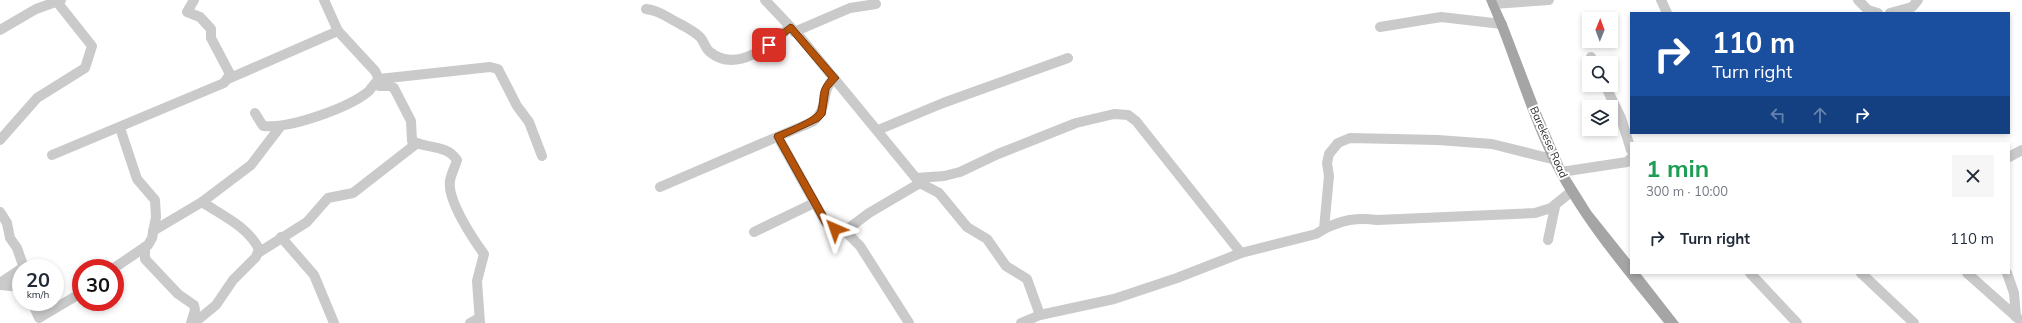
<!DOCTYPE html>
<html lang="en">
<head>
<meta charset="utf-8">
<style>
	:root { --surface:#fff; --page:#f6f6f7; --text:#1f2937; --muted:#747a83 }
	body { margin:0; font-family:Mulish,sans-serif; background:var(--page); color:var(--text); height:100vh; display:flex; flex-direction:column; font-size:15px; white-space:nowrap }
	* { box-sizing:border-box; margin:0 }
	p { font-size:13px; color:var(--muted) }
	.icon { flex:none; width:22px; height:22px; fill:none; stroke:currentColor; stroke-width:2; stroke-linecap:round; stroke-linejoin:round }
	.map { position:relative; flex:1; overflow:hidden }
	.sheet { position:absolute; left:1630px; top:142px; width:380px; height:132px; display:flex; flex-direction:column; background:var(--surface); border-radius:0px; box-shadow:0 2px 6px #0003 }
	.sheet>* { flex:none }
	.banner { position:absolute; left:1630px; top:12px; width:380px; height:122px; border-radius:0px; box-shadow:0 2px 6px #0003; background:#1a4fa0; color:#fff; overflow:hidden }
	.needle { width:26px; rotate:1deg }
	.controls { position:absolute; left:1582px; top:12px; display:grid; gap:8px }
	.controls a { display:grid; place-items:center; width:36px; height:36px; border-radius:0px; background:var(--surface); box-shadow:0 2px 6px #0003; font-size:20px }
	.speed { position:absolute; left:12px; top:259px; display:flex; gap:8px; font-size:20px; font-weight:700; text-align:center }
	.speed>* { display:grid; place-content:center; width:52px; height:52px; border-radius:50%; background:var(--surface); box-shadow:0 2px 6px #0003; line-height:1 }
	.speed small { font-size:10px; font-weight:400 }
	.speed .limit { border:6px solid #d22; background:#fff; color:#111 }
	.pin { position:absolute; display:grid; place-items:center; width:34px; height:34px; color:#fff; margin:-17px; border-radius:8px; box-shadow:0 2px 6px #0006 }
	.me { position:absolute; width:44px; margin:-22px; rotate:317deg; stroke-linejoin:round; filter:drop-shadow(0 0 3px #0008) }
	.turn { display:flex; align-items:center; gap:14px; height:84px; padding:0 16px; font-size:18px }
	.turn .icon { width:52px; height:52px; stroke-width:2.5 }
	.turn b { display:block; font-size:28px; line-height:34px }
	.lanes { display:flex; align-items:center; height:38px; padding:0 16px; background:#0003; justify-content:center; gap:20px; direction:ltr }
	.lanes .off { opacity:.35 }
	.round { display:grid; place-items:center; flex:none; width:42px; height:42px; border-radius:0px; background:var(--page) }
	.summary { display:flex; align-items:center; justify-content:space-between; height:68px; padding:0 16px }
	h1 { font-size:24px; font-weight:700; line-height:30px; color:#1e9e55 }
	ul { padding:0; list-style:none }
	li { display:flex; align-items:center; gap:12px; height:56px; padding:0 16px }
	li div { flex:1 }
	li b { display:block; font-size:15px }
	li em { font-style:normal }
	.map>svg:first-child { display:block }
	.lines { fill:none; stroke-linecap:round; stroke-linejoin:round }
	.minor { stroke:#cacaca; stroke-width:10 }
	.major { fill:#a5a5a5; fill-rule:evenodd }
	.route { fill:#b45309; stroke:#753606 }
	.labels { text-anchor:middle; stroke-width:4; stroke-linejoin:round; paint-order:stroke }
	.street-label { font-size:11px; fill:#2d2d2d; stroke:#fff }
</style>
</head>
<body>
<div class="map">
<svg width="2022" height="323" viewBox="0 0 2022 323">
	<rect width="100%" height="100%" fill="#fff"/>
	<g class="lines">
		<g class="minor">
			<path d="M324 0 338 31 375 71 379 79V86H390L394 88 411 121 412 141C427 149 446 144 457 160 455 167 451 174 450 181 447 200 473 239 484 254L477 281 480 323"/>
			<polyline points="765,0 800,37 920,183 939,193 967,227 987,239 1006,266 1027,279 1040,315"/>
			<polyline points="1661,0 1667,13"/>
			<polyline points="1858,0 1868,10 1878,13"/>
			<polyline points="1493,4 1549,0"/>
			<path d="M646 9C656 10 663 14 671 19 681 25 692 29 700 37 704 41 705 48 710 52 737 74 770 45 790 27"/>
			<polyline points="1890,13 1912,7 1918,0"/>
			<polyline points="1380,27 1441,17 1502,24"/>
			<polyline points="0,30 36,9 61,0"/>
			<polyline points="794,32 850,8 876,4"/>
			<polyline points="1591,57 1594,63"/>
			<polyline points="228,79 338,31"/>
			<polyline points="1605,85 1621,118 1631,150"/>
			<path d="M255 113 263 126C289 129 349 108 369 91 372 87 375 83 379 79L490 67 498 69 517 106 529 122 542 156"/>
			<polyline points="878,130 943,103 1068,58"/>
			<polyline points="778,137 826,223 835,229 845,231"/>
			<polyline points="0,140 37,98 85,68 92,46 57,2"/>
			<polyline points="52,155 224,83 230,74 211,38 211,29 200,17 187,12 194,0"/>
			<polyline points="2009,157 2022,150"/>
			<polyline points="1561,172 1627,162 1631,158"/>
			<polyline points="916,178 944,176 960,172 998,154 1076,123 1114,114 1128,115 1136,121 1241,253"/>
			<path d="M660 187 812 122C829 111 820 91 834 78"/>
			<polyline points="0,212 7,223 10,238 17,248 24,268"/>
			<path d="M1324 229C1342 220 1357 217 1377 220L1535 213 1551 208 1572 191"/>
			<polyline points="153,231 202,202 251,165 280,127"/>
			<polyline points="754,232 814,203"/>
			<polyline points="281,237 314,275 334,323"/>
			<polyline points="1548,240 1555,207"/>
			<polyline points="145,247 145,259 178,294 194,305 195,310 191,323"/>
			<polyline points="258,253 307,222 328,198 353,193 416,144"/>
			<polyline points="114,268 148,245 152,238 156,217 155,200 137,179 120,128"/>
			<polyline points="1750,273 1797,323"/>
			<polyline points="1861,273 1914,323"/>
			<polyline points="1967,273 2022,322"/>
			<polyline points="2007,273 2014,293 2016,317"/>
			<polyline points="0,283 21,269"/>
			<polyline points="0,285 21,287"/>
			<polyline points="32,302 39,318 81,293"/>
			<path d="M194 323 216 305 233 280 256 257 259 249C247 226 223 216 202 202"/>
			<polyline points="470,323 479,318"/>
			<polyline points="909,323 860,246 845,231 869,213 920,183"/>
			<polyline points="1021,323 1040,315 1114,299 1177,278 1241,253 1316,234 1324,229 1329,176 1327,163 1329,154 1338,143 1350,138 1438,140 1492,144 1556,160"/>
		</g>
		<path class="major" d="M1486 0H1496L1507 24 1542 115 1566 171 1591 211 1631 261V273H1640L1679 323H1664C1626 275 1585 228 1556 174 1527 119 1511 57 1486 0Z"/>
	</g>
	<path class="route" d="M790 24 793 25 839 78 829 89 825 115 819 121 783 138 829 220 839 229 835 233 823 225 774 137 775 134C784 130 815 119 818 110 822 94 817 92 829 78L790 32 772 47H766V43Z"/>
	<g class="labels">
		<g class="street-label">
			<text transform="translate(1549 142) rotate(66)" y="4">Barekese Road</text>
		</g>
	</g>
</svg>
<div class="controls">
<a><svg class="needle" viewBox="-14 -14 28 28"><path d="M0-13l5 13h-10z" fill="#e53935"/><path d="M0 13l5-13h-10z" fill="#747a83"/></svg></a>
<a><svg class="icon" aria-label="search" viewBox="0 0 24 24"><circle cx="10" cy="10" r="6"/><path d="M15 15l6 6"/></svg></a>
<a><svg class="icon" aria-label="layers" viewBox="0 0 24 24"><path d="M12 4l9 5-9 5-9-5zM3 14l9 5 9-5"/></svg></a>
</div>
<div class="speed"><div>20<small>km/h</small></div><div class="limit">30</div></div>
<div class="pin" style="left:769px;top:45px;background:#d93025"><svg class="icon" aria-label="arrive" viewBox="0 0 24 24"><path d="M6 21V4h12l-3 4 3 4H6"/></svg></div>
<svg class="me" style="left:835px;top:229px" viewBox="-20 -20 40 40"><path d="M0-17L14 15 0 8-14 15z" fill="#b45309" stroke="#fff" stroke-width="4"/></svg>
<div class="banner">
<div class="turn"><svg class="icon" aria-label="right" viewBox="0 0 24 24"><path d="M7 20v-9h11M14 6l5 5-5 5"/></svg><div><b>110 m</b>Turn right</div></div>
<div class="lanes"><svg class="icon off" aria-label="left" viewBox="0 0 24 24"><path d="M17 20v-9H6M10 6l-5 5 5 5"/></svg><svg class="icon off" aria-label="ahead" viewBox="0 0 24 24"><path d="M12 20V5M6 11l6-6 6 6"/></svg><svg class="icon" aria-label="right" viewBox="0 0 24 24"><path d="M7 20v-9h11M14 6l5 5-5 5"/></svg></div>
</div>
<section class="sheet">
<div class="summary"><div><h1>1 min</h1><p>300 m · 10:00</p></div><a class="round"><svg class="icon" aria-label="close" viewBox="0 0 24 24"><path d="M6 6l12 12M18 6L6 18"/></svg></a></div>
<ul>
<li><svg class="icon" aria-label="right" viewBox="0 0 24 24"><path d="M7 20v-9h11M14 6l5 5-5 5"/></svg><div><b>Turn right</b></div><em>110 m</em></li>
</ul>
</section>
</div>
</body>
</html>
